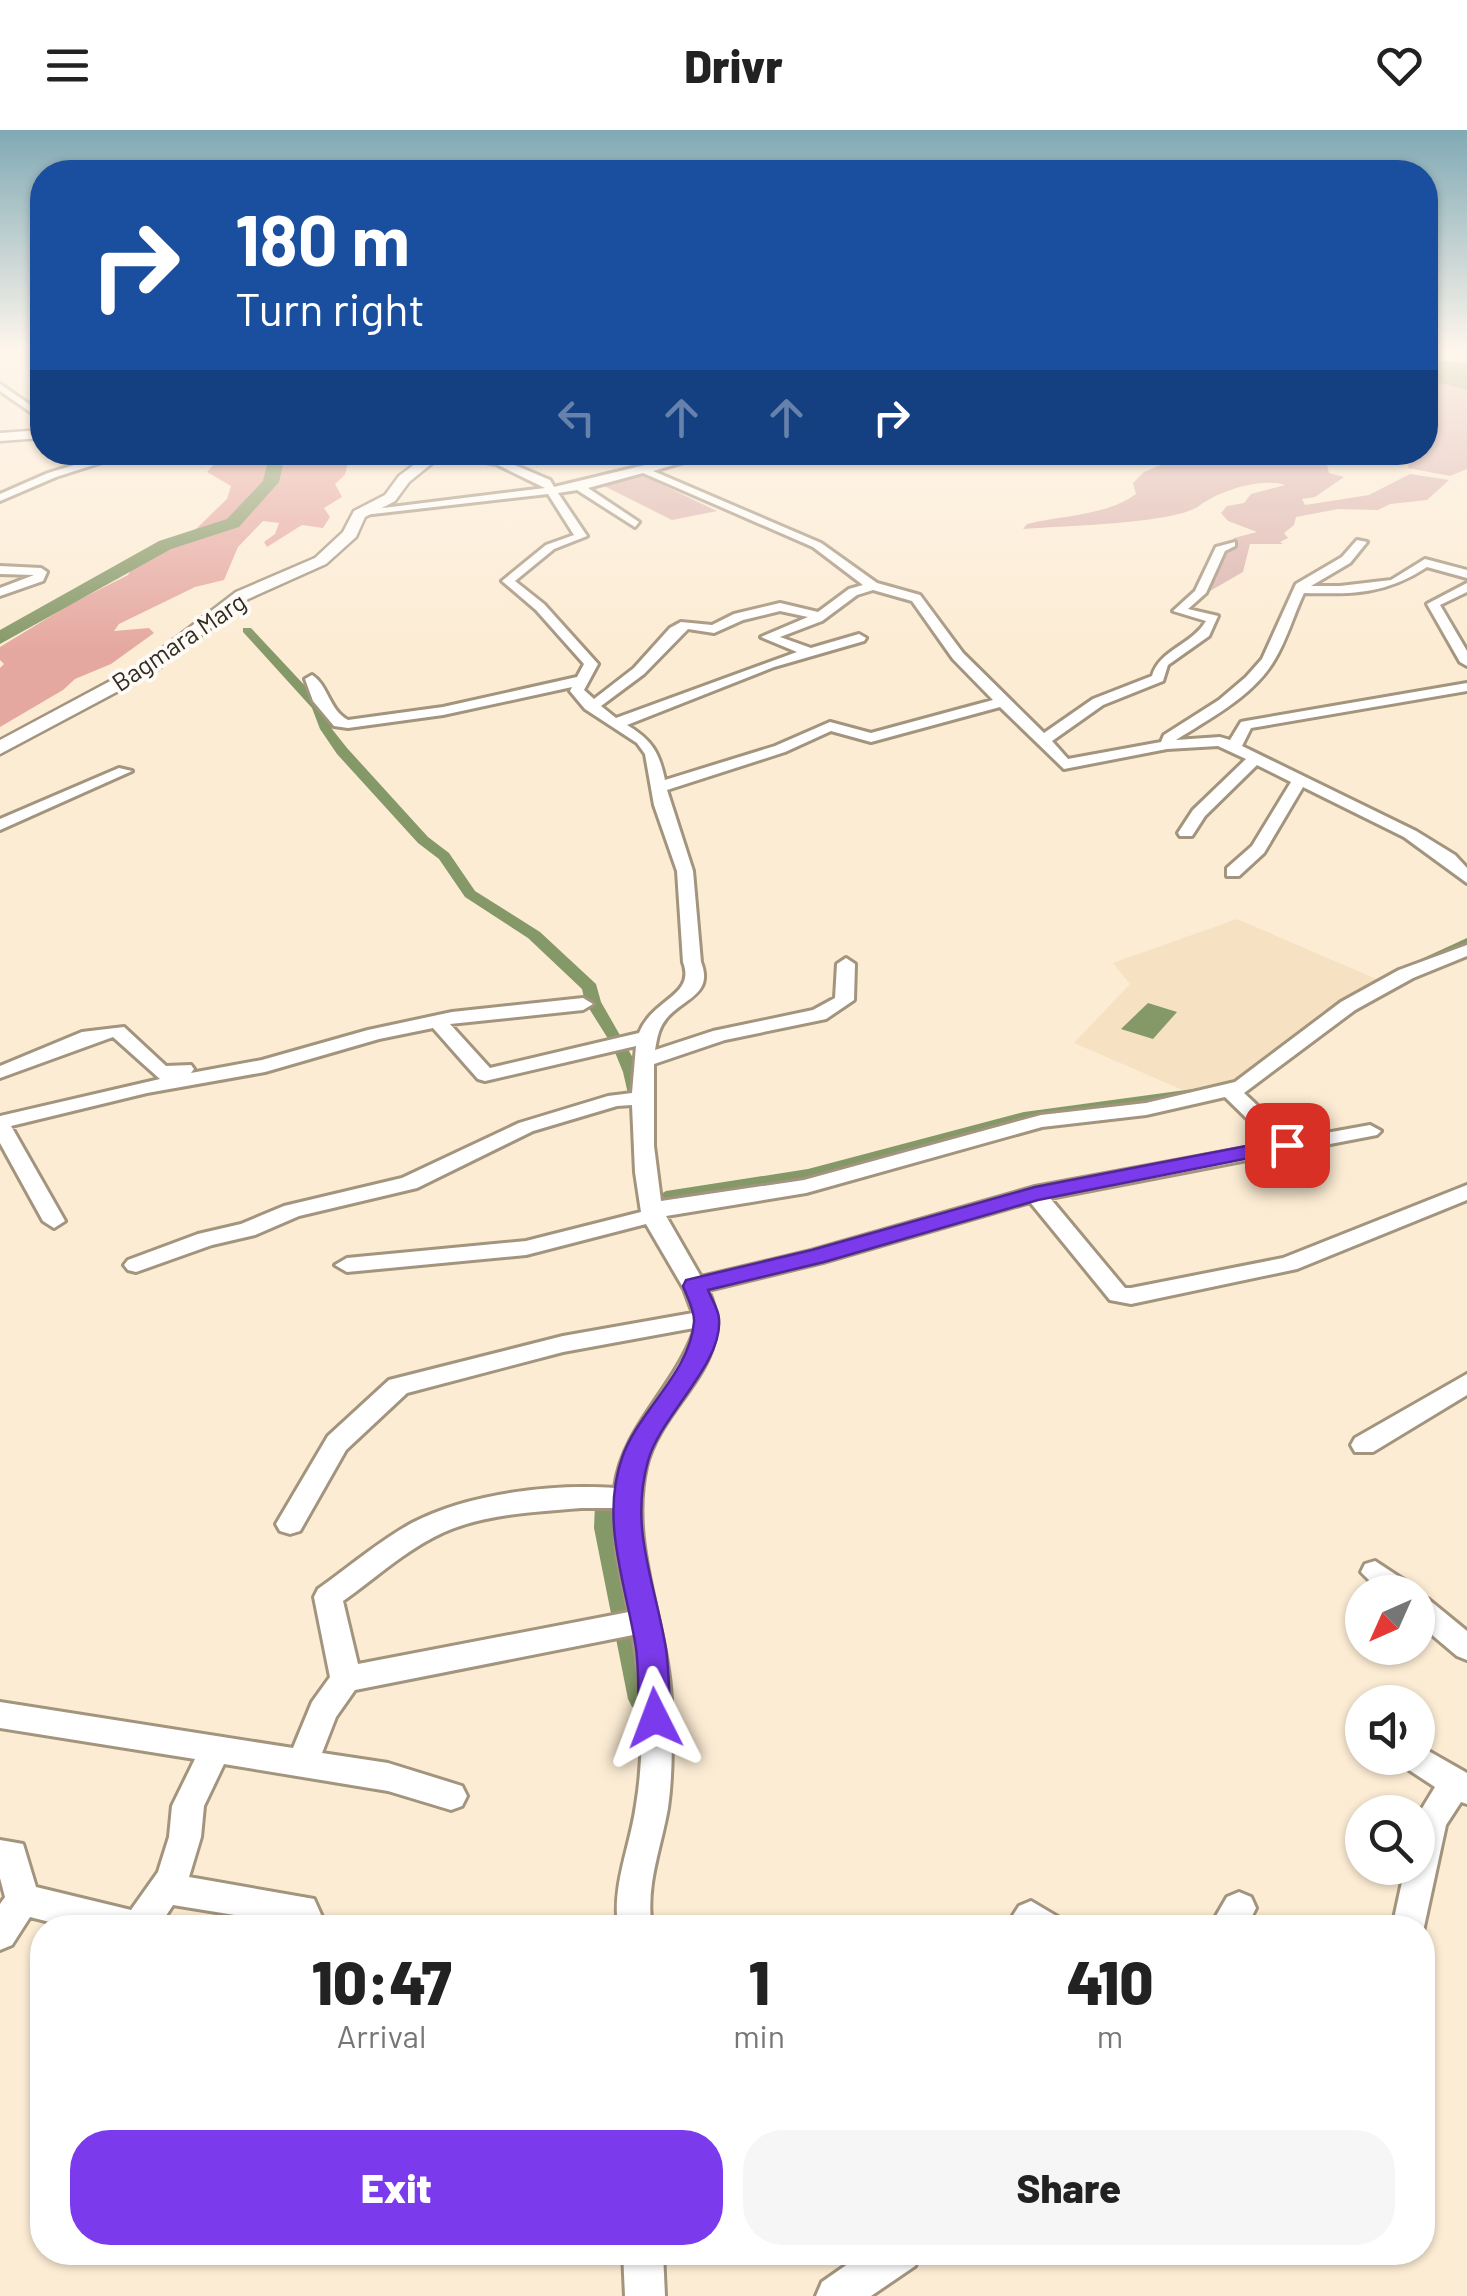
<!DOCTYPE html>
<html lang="en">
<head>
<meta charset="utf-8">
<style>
	:root { --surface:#fff; --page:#f6f6f6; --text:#222; --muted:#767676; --accent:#7c3aed }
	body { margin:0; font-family:Barlow,sans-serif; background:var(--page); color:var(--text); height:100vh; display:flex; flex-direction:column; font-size:38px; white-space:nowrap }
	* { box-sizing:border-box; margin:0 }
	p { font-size:32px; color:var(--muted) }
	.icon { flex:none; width:55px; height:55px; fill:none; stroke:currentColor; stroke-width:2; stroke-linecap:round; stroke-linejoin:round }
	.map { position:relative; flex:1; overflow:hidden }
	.details { position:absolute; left:30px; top:1785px; width:1405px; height:350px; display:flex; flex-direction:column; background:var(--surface); border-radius:40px; box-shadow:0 2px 8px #0004 }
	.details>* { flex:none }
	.guide { position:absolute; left:30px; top:30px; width:1408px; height:305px; border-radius:40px; box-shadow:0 2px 8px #0004; background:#1a4fa0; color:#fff; overflow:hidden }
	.needle { width:65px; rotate:225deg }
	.buttons { position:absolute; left:1345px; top:1445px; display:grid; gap:20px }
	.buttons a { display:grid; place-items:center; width:90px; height:90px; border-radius:50%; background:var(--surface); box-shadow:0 2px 8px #0004; font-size:50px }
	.pin { position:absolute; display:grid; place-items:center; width:85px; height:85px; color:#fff; margin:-42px; border-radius:20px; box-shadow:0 5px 15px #0006 }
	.me { position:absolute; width:110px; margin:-55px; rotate:357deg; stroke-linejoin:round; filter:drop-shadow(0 0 8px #0008) }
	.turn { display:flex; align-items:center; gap:35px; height:210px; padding:0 40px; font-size:45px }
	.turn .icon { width:130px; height:130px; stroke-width:2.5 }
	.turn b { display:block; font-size:70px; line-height:85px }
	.lanes { display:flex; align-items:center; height:95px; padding:0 40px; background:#0003; justify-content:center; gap:50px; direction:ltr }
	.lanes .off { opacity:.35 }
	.eta { display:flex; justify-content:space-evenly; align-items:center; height:170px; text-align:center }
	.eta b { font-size:60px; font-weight:800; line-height:70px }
	.cta { display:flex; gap:20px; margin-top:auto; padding:20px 40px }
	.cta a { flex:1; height:115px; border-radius:40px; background:var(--accent); color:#fff; font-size:40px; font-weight:800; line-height:115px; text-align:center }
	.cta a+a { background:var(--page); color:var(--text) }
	header { display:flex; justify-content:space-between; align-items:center; height:130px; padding:0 40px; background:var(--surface); font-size:45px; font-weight:800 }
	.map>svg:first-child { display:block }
	.built { fill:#f6e1c3 }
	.green { fill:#dbb3ae }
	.forest { fill:#e5a8a0 }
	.water { fill:#859867 }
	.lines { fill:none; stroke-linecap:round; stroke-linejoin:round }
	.canal { fill:#859867; fill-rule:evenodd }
	.river { fill:#859867; fill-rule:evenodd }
	.minor-casing { stroke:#a3947e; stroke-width:6 }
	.secondary-casing { stroke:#a3947e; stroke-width:5 }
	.minor { fill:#fff; fill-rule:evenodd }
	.secondary { fill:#fff; fill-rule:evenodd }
	.route { fill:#7c3aed; stroke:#51269a; stroke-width:2.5 }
	.labels { text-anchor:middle; stroke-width:8; stroke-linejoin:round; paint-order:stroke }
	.far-street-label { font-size:25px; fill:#312b22; stroke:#fefbf6 }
</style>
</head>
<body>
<header><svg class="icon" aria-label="menu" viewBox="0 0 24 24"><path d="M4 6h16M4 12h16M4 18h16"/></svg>Drivr<svg class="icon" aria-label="heart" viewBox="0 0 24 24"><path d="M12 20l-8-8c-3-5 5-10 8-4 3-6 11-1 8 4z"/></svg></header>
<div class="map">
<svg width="1467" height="2166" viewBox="0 0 1467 2166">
	<rect width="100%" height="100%" fill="#fcecd4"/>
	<polygon class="built" points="1237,789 1381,851 1234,957 1192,964 1074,913 1130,854 1113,833"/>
	<g class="green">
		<polygon points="1425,249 1467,260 1467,339 1450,346 1408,338 1412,323 1425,322"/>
		<path d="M1333 322 1341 327 1331 331 1336 333 1327 335 1329 343 1344 347 1315 367 1302 369 1305 375 1369 365 1410 344 1449 350 1427 370 1390 374 1378 380 1338 379 1296 387 1294 395 1284 403 1288 408 1280 412 1283 414H1250L1243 442 1196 469 1234 408 1257 402 1228 391 1221 383 1227 376 1244 373 1251 364 1285 355C1260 347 1217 362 1199 376 1174 394 1058 396 1023 399L1027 394C1063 385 1106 386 1136 364L1133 353 1144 342 1161 335 1153 332V323Z"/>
		<polygon points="644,346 717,381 672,390 600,354"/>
	</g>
	<polygon class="forest" points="216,323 350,323 345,345 335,354 342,367 324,378 330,387 323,398 302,395 267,417 264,412 275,404 279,393 263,391 238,417 224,450 195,457 119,494 114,501 149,498 154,503 111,534 75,549 63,560 0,597 0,538 4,534 0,530 0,517 69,475 128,445 142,421 196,399 227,369 231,356 207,342 218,330"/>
	<g class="water">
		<polygon points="1425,229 1467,233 1467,260 1425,249"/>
		<polygon points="1148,873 1177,882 1153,909 1121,899"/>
	</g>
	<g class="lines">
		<g class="canal">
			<polygon points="243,498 251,498 322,574 332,599 347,618 428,707 449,723 475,761 540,802 596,854 601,872 641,942 644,964 641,968 629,968 623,942 612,915 585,872 582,859 528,808 465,767 439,729 418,713 337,624 320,599 312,578 243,502"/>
			<polygon points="1467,808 1467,819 1420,839 1408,839 1406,836"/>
			<polygon points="1208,957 1214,958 1217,962 1214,966 1025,993 809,1051 666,1073 656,1067 666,1061 808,1039 1024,982"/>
			<path d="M607 1365 616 1368C622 1380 620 1406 623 1422 632 1471 644 1520 656 1569L652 1577 642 1580 632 1577 628 1569 594 1398 595 1374 598 1368Z"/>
		</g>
		<polygon class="river" points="270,322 286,322 279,352 239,397 171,419 0,514 0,500 159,411 227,389 263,351"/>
		<defs>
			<g id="minor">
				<polygon points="0,254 42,283 42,290 0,261"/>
				<polygon points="117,322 134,322 56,347 0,371 0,364 48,343"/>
				<path d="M434 322 498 328 550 350 554 357 699 322H718L653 341 821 413 877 453 920 465 963 523 1044 603 1093 569 1152 546C1159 520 1192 515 1206 491L1173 481 1195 461 1216 417 1235 412V416L1225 421 1206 463 1188 479 1218 486 1209 506 1168 535 1163 551 1103 575 1052 611 1068 629 1161 612 1164 605 1219 570 1246 547 1262 529 1296 454 1342 427 1357 410 1367 412 1350 433 1311 456H1340L1391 450 1425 429 1467 440V448L1427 437C1384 465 1353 464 1304 463 1294 484 1287 509 1275 529 1254 566 1210 588 1176 610L1220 607 1230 610 1241 592 1246 591 1467 553V561L1251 598 1242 616 1416 701 1455 725 1467 738V753L1404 707 1303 657 1264 723 1239 746H1227V738L1252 716 1291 652 1257 635 1205 686 1192 706H1180L1178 703 1193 680 1246 629 1218 616 1167 619 1064 639 1000 577 871 612 831 601 785 622 667 660 693 741 701 832C714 865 683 868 666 889 658 899 657 909 655 920L713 901 813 880 835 868 837 834 846 828 855 834 854 870 826 889 725 910 654 934V1016L661 1071 804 1050 1041 985 1146 973 1235 952 1341 872 1399 840 1467 815V826L1413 848 1355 880 1244 963 1293 1009 1370 995 1381 1001 1377 1005 1050 1068 1125 1158H1131L1283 1128 1467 1055V1070L1297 1139 1131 1174 1110 1170 1030 1072 823 1132 708 1160C741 1233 661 1272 646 1337 628 1416 668 1493 671 1571 672 1606 673 1643 668 1678 661 1719 645 1755 652 1798H618C612 1754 630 1718 636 1675 645 1621 643 1559 633 1505L355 1560 336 1587 322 1623 388 1633 462 1656 467 1666 462 1676 451 1680 388 1661 224 1634 204 1676 201 1707 189 1747 314 1769 323 1789 319 1798H275L277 1792 173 1775 158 1798H73L30 1787 12 1815 0 1820V1774L5 1767 0 1748V1710L23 1714 36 1757 131 1780 158 1742 169 1707 172 1676 195 1629 0 1598V1572L293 1618 312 1572 330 1547 314 1467 318 1459C349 1437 379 1411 412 1393 469 1363 552 1354 615 1358 622 1298 674 1258 694 1202V1198L563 1222 407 1263 346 1320 300 1401 290 1404 280 1401 276 1394 328 1306 389 1250 563 1206 693 1183 684 1159 646 1094 526 1125 347 1142 335 1135 347 1128 526 1111 641 1082 635 1042 632 975 617 976 533 1001 417 1058 299 1086 255 1105 212 1115 136 1142 128 1140 124 1135 128 1130 198 1104 241 1094 284 1076 402 1048 519 993 608 966 632 963 636 916 485 951 478 949 433 898 379 909 265 942 147 963 11 996 65 1091 54 1098 43 1091 0 1013V986L160 949 113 907 0 948V936L82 902 124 897 166 936 191 935 194 939 191 943 262 930 368 900 452 882 583 868 593 874 583 880 450 894 490 938 639 903C653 868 696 866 683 832L677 741 654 675 645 624 637 613 585 579 570 561 572 557 443 585 348 598 334 596 313 571 305 549 312 545C328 555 329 580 348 590L443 577 577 547 584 534 536 480 502 451 546 415 574 405 548 364 355 386 359 381 545 358 496 334ZM643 343 813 417 863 455 849 459 818 482 780 473 734 484 712 495 681 492 670 498 634 538 594 569 584 560 598 534 544 474 515 451 554 419 587 406 558 363 577 360 635 397 639 392 588 358ZM873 460 912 471 953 529 993 570 871 603 830 592 775 616 665 650C659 622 652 610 627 595L774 537 864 511 866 508 859 504 811 518 780 507 822 491 857 465ZM780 481 808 487 761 507 797 522 616 588 601 576 644 544 688 499 714 503 743 490ZM1225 967 1272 1013 1035 1057 811 1121 701 1147 666 1086 806 1063 1042 997 1146 985ZM581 1378H614L617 1424 629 1482 358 1534 343 1471C373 1450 401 1424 434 1407 477 1384 533 1382 581 1378Z"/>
				<polygon points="0,436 41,438 47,442 43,451 0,466 0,458 34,445 0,444"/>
				<polygon points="1467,453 1467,462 1440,475 1467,521 1467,536 1460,532 1427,474"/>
				<polygon points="119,638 132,641 0,700 0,689"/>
				<polygon points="1467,1244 1467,1265 1373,1322 1355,1322 1351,1315 1355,1308"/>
				<polygon points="1375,1431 1410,1454 1414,1462 1381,1462 1361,1442 1365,1434"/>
				<polygon points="1418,1466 1428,1469 1467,1501 1467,1530 1457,1526 1418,1493"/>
				<polygon points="1418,1615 1467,1643 1467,1674 1461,1672 1446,1695 1422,1806 1422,1798 1392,1798 1405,1738 1418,1738 1418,1685 1435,1657 1406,1638 1401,1628 1418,1628"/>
				<polygon points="1239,1762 1251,1767 1256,1778 1246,1798 1209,1798 1227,1767"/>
				<polygon points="1031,1771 1058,1787 1063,1798 1005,1798 1019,1776"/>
				<polygon points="623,2122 663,2122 665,2166 625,2166"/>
				<polygon points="865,2122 921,2122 915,2136 871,2166 816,2166 822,2152"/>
			</g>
			<g id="secondary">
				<polygon points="42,300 42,308 0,311 0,303"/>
				<polygon points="431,322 446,322 409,352 395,371 365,387 356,407 326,434 248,469 154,542 0,624 0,610 142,534 236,462 315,428 343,402 354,381 385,365 399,346"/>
			</g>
		</defs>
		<use href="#minor" class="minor-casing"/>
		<use href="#secondary" class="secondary-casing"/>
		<use href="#minor" class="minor"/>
		<use href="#secondary" class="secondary"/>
	</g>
	<linearGradient id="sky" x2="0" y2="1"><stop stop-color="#80a9b4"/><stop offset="0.42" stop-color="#fef6ec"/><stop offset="1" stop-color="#fef6ec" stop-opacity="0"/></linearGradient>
	<rect width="1467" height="522" fill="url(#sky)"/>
	<path class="route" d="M1287 1008 1295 1010 1298 1015 1295 1019 1038 1070 824 1132 708 1160C711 1168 719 1180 719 1189 723 1234 660 1286 648 1331 629 1399 655 1452 666 1519 669 1541 669 1565 671 1588L666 1597 655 1601 644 1597 639 1588C638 1565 639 1541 636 1518 626 1454 600 1391 622 1328 638 1281 690 1243 694 1192 695 1181 687 1167 683 1156L686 1150 812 1120 1035 1057Z"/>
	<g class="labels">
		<g class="far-street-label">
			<text transform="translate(179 512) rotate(-34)" y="9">Bagmara Marg</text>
		</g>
	</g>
</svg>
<div class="buttons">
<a><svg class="needle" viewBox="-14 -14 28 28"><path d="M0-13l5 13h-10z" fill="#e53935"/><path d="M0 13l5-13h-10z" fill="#767676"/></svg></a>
<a><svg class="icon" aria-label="sound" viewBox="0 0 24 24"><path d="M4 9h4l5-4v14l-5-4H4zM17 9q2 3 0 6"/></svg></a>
<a><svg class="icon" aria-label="search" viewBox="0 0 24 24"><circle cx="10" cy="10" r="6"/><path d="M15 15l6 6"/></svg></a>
</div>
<div class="pin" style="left:1287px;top:1015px;background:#d93025"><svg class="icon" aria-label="arrive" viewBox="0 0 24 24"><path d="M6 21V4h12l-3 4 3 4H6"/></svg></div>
<svg class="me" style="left:655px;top:1588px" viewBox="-20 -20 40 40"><path d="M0-17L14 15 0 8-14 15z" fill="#7c3aed" stroke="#fff" stroke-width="4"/></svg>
<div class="guide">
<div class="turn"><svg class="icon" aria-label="right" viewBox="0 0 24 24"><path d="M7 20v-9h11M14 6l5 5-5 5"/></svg><div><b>180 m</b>Turn right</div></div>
<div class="lanes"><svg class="icon off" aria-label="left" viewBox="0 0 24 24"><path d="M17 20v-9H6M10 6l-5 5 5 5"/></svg><svg class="icon off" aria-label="ahead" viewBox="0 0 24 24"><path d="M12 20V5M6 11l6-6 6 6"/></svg><svg class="icon off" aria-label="ahead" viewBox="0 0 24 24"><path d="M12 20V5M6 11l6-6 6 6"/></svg><svg class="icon" aria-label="right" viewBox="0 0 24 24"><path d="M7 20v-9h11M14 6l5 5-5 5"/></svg></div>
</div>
<section class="details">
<div class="eta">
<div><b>10:47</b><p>Arrival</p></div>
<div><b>1</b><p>min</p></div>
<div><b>410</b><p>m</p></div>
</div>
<div class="cta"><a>Exit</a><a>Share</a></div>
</section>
</div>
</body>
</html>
